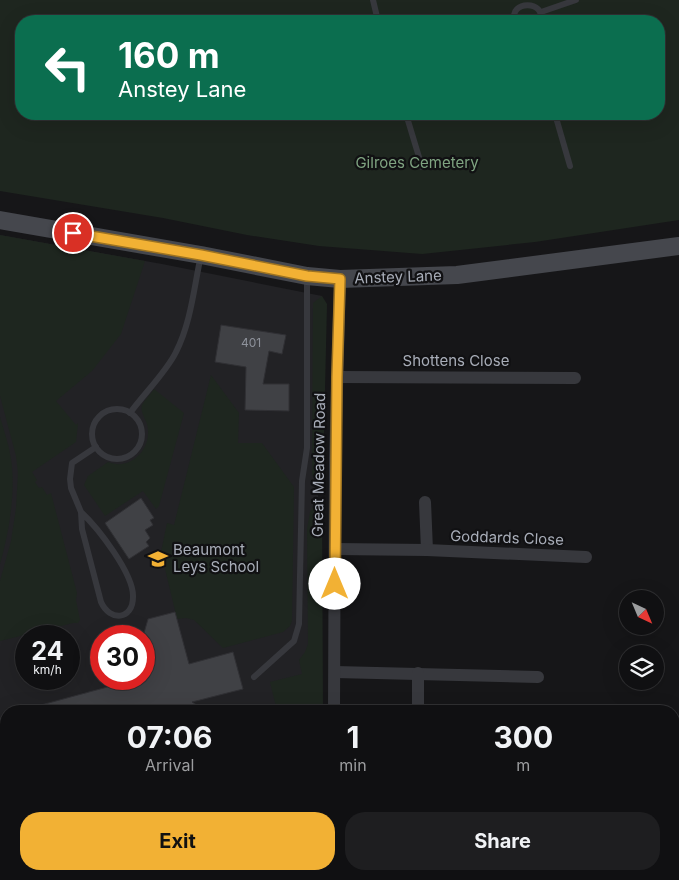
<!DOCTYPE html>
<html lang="en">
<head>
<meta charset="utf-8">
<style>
	:root { --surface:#101012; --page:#1e1e20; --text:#f1f3f6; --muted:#9c9d9f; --line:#303032; --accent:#f2b134 }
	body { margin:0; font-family:Inter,sans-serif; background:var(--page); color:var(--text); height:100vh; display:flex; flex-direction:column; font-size:19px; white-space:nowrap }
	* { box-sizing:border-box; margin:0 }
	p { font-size:16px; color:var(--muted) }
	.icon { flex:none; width:28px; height:28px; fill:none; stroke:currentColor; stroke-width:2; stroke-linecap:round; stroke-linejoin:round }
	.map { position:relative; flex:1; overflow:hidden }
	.drawer { position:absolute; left:0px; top:705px; width:680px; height:175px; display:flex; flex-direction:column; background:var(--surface); border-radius:20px 20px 0 0; box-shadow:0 5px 20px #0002,0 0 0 1px var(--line) }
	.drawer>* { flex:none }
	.guide { position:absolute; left:15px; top:15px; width:650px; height:105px; border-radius:20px; box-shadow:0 5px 20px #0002,0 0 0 1px var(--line); background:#0b6e4f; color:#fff; overflow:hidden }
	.needle { width:32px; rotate:136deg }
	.fabs { position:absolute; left:619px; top:590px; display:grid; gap:10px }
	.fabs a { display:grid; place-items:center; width:45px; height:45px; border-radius:50%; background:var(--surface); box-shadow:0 5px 20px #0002,0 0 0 1px var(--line); font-size:25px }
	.speed { position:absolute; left:15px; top:625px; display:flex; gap:10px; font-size:25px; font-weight:700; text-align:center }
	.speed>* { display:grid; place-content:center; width:65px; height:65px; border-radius:50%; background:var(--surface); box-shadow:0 5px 20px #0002,0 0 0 1px var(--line); line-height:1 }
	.speed small { font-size:12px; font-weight:400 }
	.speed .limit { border:8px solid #d22; background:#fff; color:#111 }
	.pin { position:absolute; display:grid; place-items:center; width:42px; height:42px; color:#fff; margin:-21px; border:2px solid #fff; border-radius:50%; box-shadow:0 1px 5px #0007 }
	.me { position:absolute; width:55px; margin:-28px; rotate:0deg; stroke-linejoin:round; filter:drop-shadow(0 0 4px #0008) }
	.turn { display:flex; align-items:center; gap:18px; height:105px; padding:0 20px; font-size:22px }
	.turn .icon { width:65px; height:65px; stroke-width:2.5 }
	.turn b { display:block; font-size:35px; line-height:42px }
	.eta { display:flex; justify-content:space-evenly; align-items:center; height:85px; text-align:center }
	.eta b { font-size:30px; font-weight:700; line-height:35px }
	.action { display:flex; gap:10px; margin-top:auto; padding:10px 20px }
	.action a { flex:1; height:58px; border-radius:20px; background:var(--accent); color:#111; font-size:20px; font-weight:700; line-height:58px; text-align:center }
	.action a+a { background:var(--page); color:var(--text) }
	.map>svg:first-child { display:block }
	.built { fill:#222225; fill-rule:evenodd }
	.green { fill:#1e261f; fill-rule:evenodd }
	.building { fill:#404145; stroke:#303034 }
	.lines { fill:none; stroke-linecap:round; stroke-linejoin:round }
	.lane { stroke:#37383d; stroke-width:6 }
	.street { stroke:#37383d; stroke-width:12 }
	.secondary { stroke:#45474d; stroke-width:18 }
	.route-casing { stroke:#9d7322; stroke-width:12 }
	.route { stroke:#f2b134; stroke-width:9 }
	.labels { text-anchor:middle; stroke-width:4.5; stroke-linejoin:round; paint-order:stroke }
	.number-label { font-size:12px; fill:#8e929b }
	.park-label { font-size:15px; fill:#7fa381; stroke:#111113 }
	.street-label { font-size:15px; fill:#a8adb8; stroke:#111113 }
	.poi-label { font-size:15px; fill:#a8adb8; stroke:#111113; text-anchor:start }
</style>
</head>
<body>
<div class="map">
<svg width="679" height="880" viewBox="0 0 679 880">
	<rect width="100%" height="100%" fill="#161618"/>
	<path class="built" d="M0 235 162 264 322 296 314 711H6V874L0 880ZM26 636H69V679H26ZM101 636H144V679H101Z"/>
	<g class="green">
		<path d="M0 0H679V220L535 242 422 254 319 246 247 235 163 218 0 191ZM21 21H659V114H21Z"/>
		<polygon points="0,235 145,261 121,334 92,371 56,401 76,425 78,423 76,442 32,472 37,480 35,482 39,488 42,487 47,495 51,493 77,593 76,600 80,620 78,623 73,623 0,641 0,581 11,541 16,508 18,473 16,456 0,396"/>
		<polygon points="322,296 327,304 323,475 318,482 312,475 313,303"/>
		<polygon points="211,375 239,413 238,443 262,443 294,487 292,621 290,626 283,632 223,648 194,620 186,618 177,619 161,552 167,523 174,525"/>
		<path d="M154 389 184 413 159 506 156 509 143 491 105 516 84 485 88 476 108 462C116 465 123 465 131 461 144 454 151 439 147 424 145 418 140 411 142 405 145 399 151 394 154 389Z"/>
		<path d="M0 417C4 431 9 445 11 459 16 491 9 533 0 564Z"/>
		<polygon points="322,503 323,711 277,711 270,682 302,674 299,660 305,652 308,644 307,529 310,512 314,505"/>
		<polygon points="0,786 6,810 6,874 316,874 315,880 0,880"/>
	</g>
	<g class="building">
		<polygon points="221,325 286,335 282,354 269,351 263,384 289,384 289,411 245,410 246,367 215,362"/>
		<polygon points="141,498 154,518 150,520 153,525 145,530 150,538 146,542 149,546 129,559 105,523"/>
		<polygon points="175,612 189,664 233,652 243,689 192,702 206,711 30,711 30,708 137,679 144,679 144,633 148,619"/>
	</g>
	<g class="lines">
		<g class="lane">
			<polyline points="373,0 378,21"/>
			<polyline points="541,12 576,0"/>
			<polyline points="506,21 514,19"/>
			<path d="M515 21C508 0 547 0 540 21"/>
			<polyline points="406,114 422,167"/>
			<polyline points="555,114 570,166"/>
			<circle cx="117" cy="434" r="25"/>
			<path d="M130 413C143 395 167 371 176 352 191 323 194 287 201 255"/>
			<path d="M81 512C98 528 134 574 133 597 133 620 110 622 101 602L82 529 81 512 71 488 70 479 72 463 96 447"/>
			<polyline points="254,677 294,641 299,624 302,481 307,448 307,277"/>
		</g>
		<g class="street">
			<polyline points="337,377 575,378"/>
			<polyline points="425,502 427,550"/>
			<polyline points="335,549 427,550 586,557"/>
			<polyline points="335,672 538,677"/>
			<polyline points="334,711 335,461 340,279"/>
			<polyline points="418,711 418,673"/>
			<polyline points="328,880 328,874"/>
			<polyline points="569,880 569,874"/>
		</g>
		<polyline class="secondary" points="0,220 201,255 307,276 340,279 457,275 679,246"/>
	</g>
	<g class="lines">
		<defs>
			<polyline id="route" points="73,233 201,255 307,276 340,279 337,377 335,584"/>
		</defs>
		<use href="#route" class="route-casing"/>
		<use href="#route" class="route"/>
	</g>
	<defs>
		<symbol id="school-bare" viewBox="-9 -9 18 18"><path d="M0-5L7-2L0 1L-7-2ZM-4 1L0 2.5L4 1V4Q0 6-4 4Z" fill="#f2b134" stroke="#111113" stroke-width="2.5" paint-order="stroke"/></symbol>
	</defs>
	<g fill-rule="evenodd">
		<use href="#school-bare" x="144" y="545" width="28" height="28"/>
	</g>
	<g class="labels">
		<g class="number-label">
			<text x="251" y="347">401</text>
		</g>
		<g class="park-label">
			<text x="417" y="168">Gilroes Cemetery</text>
		</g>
		<g class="street-label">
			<text transform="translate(398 277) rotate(-2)" y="5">Anstey Lane</text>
			<text x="456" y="366">Shottens Close</text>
			<text transform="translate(319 465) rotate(-89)" y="5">Great Meadow Road</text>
			<text transform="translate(507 538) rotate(2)" y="5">Goddards Close</text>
		</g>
		<g class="poi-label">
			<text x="173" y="555">Beaumont<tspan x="173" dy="17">Leys School</tspan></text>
		</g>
	</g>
</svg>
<div class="fabs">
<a><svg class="needle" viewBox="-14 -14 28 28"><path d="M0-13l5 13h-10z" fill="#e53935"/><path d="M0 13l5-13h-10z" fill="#9c9d9f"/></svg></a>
<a><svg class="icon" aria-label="layers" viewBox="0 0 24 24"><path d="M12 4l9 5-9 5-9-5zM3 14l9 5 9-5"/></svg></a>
</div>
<div class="speed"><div>24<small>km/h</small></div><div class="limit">30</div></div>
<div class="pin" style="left:73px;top:233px;background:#d93025"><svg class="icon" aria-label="arrive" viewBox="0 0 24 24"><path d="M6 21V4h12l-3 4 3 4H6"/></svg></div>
<svg class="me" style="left:335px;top:584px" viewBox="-20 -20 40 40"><circle r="19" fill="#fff"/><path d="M0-13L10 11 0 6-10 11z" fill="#f2b134"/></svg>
<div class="guide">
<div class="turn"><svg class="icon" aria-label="left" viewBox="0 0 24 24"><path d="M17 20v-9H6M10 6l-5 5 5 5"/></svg><div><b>160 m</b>Anstey Lane</div></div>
</div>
<section class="drawer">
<div class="eta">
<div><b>07:06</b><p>Arrival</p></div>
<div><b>1</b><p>min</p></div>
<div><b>300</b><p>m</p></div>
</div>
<div class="action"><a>Exit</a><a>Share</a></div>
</section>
</div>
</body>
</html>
